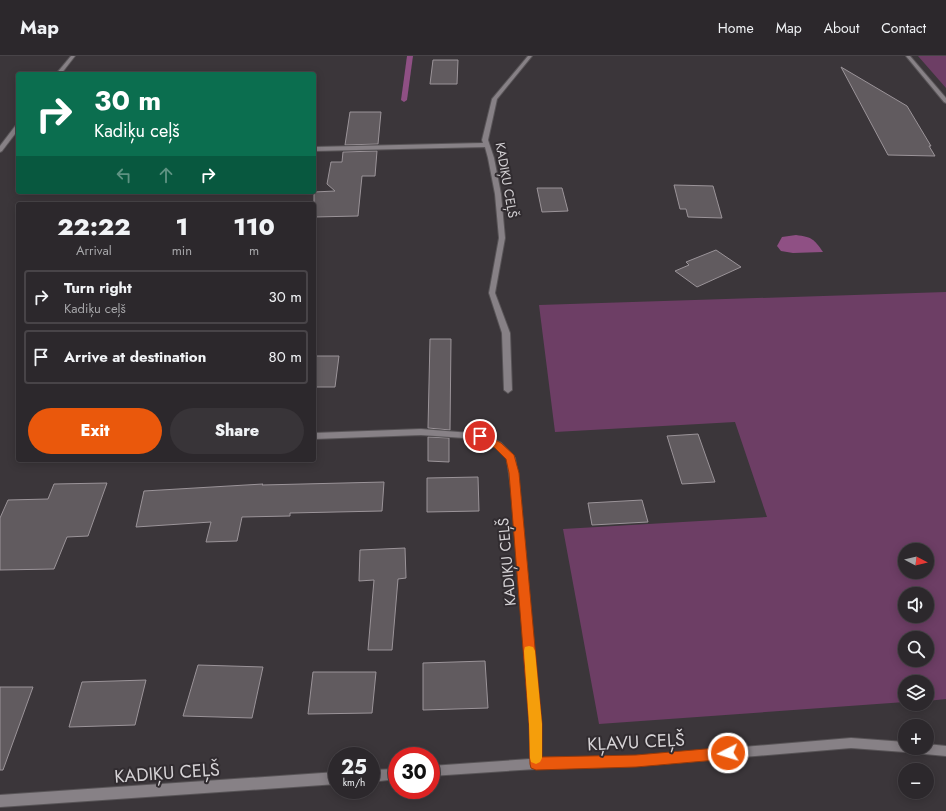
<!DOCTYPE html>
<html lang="en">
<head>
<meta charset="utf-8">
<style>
	:root { --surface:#2c282c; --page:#383438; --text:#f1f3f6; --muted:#a6a6a9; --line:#484448; --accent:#ea580c }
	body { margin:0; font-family:Jost,sans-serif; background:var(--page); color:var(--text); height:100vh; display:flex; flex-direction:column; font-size:15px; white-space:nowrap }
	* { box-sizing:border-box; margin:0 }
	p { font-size:13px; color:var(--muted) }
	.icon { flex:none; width:22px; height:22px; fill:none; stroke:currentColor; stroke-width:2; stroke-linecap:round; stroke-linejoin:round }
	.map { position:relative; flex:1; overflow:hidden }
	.sheet { position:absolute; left:16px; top:146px; width:300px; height:260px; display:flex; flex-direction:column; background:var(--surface); border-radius:4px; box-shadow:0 2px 10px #0003,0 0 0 1px var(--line) }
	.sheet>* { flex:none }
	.guide { position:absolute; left:16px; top:16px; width:300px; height:122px; border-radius:4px; box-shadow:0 2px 10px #0003,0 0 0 1px var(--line); background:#0b6e4f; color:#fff; overflow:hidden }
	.needle { width:26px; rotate:97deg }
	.tools { position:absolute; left:898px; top:487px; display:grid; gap:8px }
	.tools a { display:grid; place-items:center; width:36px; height:36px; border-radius:50%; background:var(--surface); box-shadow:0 2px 10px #0003,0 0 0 1px var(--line); font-size:20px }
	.speed { position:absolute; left:328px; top:691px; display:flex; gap:8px; font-size:20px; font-weight:700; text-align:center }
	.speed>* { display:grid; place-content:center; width:52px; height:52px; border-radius:50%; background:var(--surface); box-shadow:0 2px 10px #0003,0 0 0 1px var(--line); line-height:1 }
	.speed small { font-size:10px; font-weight:400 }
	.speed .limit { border:6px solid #d22; background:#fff; color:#111 }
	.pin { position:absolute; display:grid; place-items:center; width:34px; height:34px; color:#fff; margin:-17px; border:2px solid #fff; border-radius:50%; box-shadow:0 1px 4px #0007 }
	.me { position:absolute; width:44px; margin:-22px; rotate:265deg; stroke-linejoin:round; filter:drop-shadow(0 0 3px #0008) }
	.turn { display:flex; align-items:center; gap:14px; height:84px; padding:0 12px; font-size:18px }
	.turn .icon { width:52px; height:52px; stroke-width:2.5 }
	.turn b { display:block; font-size:28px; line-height:34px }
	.lanes { display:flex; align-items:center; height:38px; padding:0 12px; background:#0003; justify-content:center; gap:20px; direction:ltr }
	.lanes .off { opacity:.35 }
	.eta { display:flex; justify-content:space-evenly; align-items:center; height:68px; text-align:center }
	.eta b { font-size:24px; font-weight:800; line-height:28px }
	.cta { display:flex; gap:8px; margin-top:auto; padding:8px 12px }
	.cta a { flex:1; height:46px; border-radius:24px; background:var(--accent); color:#fff; font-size:16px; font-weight:800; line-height:46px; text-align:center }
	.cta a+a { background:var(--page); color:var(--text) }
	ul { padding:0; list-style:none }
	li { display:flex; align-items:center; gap:12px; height:54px; margin:0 8px 6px; padding:0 4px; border:2px solid var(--line); border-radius:4px }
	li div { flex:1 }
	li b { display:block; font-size:15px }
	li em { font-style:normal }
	header { display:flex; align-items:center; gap:24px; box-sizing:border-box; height:56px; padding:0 20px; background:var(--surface); border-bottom:1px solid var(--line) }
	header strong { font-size:19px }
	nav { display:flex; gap:22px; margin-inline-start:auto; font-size:14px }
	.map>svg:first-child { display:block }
	.green { fill:#6d3e65; fill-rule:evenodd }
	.water { fill:#8f5084 }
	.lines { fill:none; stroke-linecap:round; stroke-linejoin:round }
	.stream { fill:#8f5084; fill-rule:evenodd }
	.building { fill:#615b5f; stroke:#9b9499 }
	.street-casing { stroke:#585457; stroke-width:2 }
	.street { fill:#878186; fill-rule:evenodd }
	.route { fill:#ea580c; stroke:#983908 }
	.slow { fill:#f59e0b }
	.labels { text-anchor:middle; stroke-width:4; stroke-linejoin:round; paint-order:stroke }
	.far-street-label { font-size:13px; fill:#d6d3d6; stroke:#312c30 }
	.street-label { font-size:15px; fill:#d6d3d6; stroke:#312c30 }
	.near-street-label { font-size:18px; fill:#d6d3d6; stroke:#312c30 }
</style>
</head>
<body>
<header>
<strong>Map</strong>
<nav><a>Home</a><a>Map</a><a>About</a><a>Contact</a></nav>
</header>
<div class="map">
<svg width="946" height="755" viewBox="0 0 946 755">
	<rect width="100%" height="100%" fill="#3b363a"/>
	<g class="green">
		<polygon points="918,0 946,0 946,32"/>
		<path d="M946 236V643L927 645V626H905V646L599 668 563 473 767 461 735 366 555 376 539 249ZM905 494H927V516H905ZM905 538H927V560H905ZM905 582H927V604H905Z"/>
	</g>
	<path class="water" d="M796 179C812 181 814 183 823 196L793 197 781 195 777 190 782 181Z"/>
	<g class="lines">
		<polygon class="stream" points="407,0 413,0 407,44 404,46 401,44"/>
	</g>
	<g class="building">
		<polygon points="433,4 458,4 457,28 430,28"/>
		<polygon points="841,11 907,50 931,90 929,90 935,100 888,99"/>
		<polygon points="350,56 381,56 378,88 345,89"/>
		<polygon points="377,95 375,120 362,120 358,160 314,161 314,136 335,135 327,128 331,106 342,106 343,96"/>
		<polygon points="674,129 713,130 722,162 688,161 686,153 680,153"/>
		<polygon points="537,132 562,132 568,155 542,156"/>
		<polygon points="716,194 741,211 697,231 675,215 689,209 686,206"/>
		<polygon points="430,283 451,283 450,374 428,372"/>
		<polygon points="314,300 339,300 335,331 314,331"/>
		<polygon points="698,378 715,426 682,428 667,380"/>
		<polygon points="428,381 449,382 449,406 428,405"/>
		<polygon points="478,421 479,455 427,456 427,422"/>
		<polygon points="384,426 382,455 290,457 290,460 242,461 237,485 206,486 211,466 136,471 144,435 263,428 262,429"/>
		<polygon points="107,427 88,480 67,481 54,513 0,514 0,462 8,444 48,443 54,428"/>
		<polygon points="642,444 648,466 592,469 588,447"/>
		<polygon points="405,492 406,522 398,523 392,594 368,594 374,524 359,525 360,494"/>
		<polygon points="485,605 488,652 423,654 423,607"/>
		<polygon points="198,609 263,611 252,662 183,660"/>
		<polygon points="313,616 376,616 372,657 308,658"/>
		<polygon points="146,624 135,669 69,671 82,626"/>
		<polygon points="0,631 33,631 3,714 0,714"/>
	</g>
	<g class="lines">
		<defs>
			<g id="street">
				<polygon points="71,0 75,0 61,18 56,18"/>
				<polygon points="528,0 532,0 497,43 488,84 494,102 501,138 505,182 495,237 510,277 512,334 508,337 504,334 502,277 489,237 499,182 495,138 488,102 485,91 314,95 314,91 483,87 482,84 492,43"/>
				<polygon points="906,0 910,0 946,42 946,47 944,46"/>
				<polygon points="18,68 18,74 2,95 0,96 0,90 16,69"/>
				<polygon points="421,373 483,378 501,387 515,402 521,447 540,668 541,702 636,700 851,682 905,686 905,692 927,692 927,688 946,690 946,700 914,697 910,696 909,694 905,696 851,692 636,710 536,713 431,720 431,710 530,703 530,668 513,447 507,403 495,391 479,383 421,379 314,383 314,377"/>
				<polygon points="397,713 397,723 371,726 371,714"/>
				<polygon points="337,716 337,728 0,751 0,739"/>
			</g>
		</defs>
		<use href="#street" class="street-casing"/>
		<use href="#street" class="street"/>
	</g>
	<polygon class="route" points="480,376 501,387 514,399 519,417 542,668 542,701 636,699 728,691 732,693 734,697 732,701 728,703 636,711 536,714 531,712 530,708 529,668 509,417 506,403 495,392 477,382 476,380"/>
	<polygon class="slow" points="529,590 533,591 535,595 542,668 542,702 540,706 536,708 531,706 530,702 529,668 524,595 525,591"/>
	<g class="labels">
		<g class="far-street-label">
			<text transform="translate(507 124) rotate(80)" y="5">KADIĶU CEĻŠ</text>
		</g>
		<g class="street-label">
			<text transform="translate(507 506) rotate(-95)" y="5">KADIĶU CEĻŠ</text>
		</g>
		<g class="near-street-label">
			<text transform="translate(636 686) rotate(-3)" y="6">KĻAVU CEĻŠ</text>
			<text transform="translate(167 717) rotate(-4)" y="6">KADIĶU CEĻŠ</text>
		</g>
	</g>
</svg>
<div class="tools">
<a><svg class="needle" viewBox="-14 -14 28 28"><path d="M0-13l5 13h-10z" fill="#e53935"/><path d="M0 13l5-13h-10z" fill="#a6a6a9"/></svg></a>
<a><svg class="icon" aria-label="sound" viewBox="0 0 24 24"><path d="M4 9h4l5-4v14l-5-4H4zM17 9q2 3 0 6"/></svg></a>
<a><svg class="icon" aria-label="search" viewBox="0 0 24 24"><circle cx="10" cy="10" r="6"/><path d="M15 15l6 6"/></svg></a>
<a><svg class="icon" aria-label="layers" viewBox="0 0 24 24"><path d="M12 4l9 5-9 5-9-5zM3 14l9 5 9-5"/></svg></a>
<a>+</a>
<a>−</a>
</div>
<div class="speed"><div>25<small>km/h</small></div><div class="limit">30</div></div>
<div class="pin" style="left:480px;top:380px;background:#d93025"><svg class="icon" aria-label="arrive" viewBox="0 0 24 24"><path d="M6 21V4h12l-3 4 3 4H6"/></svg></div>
<svg class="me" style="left:728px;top:697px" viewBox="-20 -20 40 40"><circle r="17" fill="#ea580c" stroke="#fff" stroke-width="3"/><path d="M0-11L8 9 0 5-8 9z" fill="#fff"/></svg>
<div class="guide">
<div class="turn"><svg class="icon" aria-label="right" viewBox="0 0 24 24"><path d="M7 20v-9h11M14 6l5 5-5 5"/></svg><div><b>30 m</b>Kadiķu ceļš</div></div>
<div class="lanes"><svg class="icon off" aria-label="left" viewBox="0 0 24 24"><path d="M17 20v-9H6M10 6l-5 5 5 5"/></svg><svg class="icon off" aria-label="ahead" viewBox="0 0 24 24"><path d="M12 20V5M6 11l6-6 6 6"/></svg><svg class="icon" aria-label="right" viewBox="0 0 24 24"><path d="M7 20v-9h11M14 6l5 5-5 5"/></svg></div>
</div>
<section class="sheet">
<div class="eta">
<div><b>22:22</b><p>Arrival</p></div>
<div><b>1</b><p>min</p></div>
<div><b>110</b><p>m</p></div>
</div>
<ul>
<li><svg class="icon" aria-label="right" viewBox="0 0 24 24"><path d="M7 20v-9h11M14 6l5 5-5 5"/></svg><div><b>Turn right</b><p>Kadiķu ceļš</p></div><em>30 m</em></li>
<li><svg class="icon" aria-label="arrive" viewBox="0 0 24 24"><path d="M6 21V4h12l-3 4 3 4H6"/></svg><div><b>Arrive at destination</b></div><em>80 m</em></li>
</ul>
<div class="cta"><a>Exit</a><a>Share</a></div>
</section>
</div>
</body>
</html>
